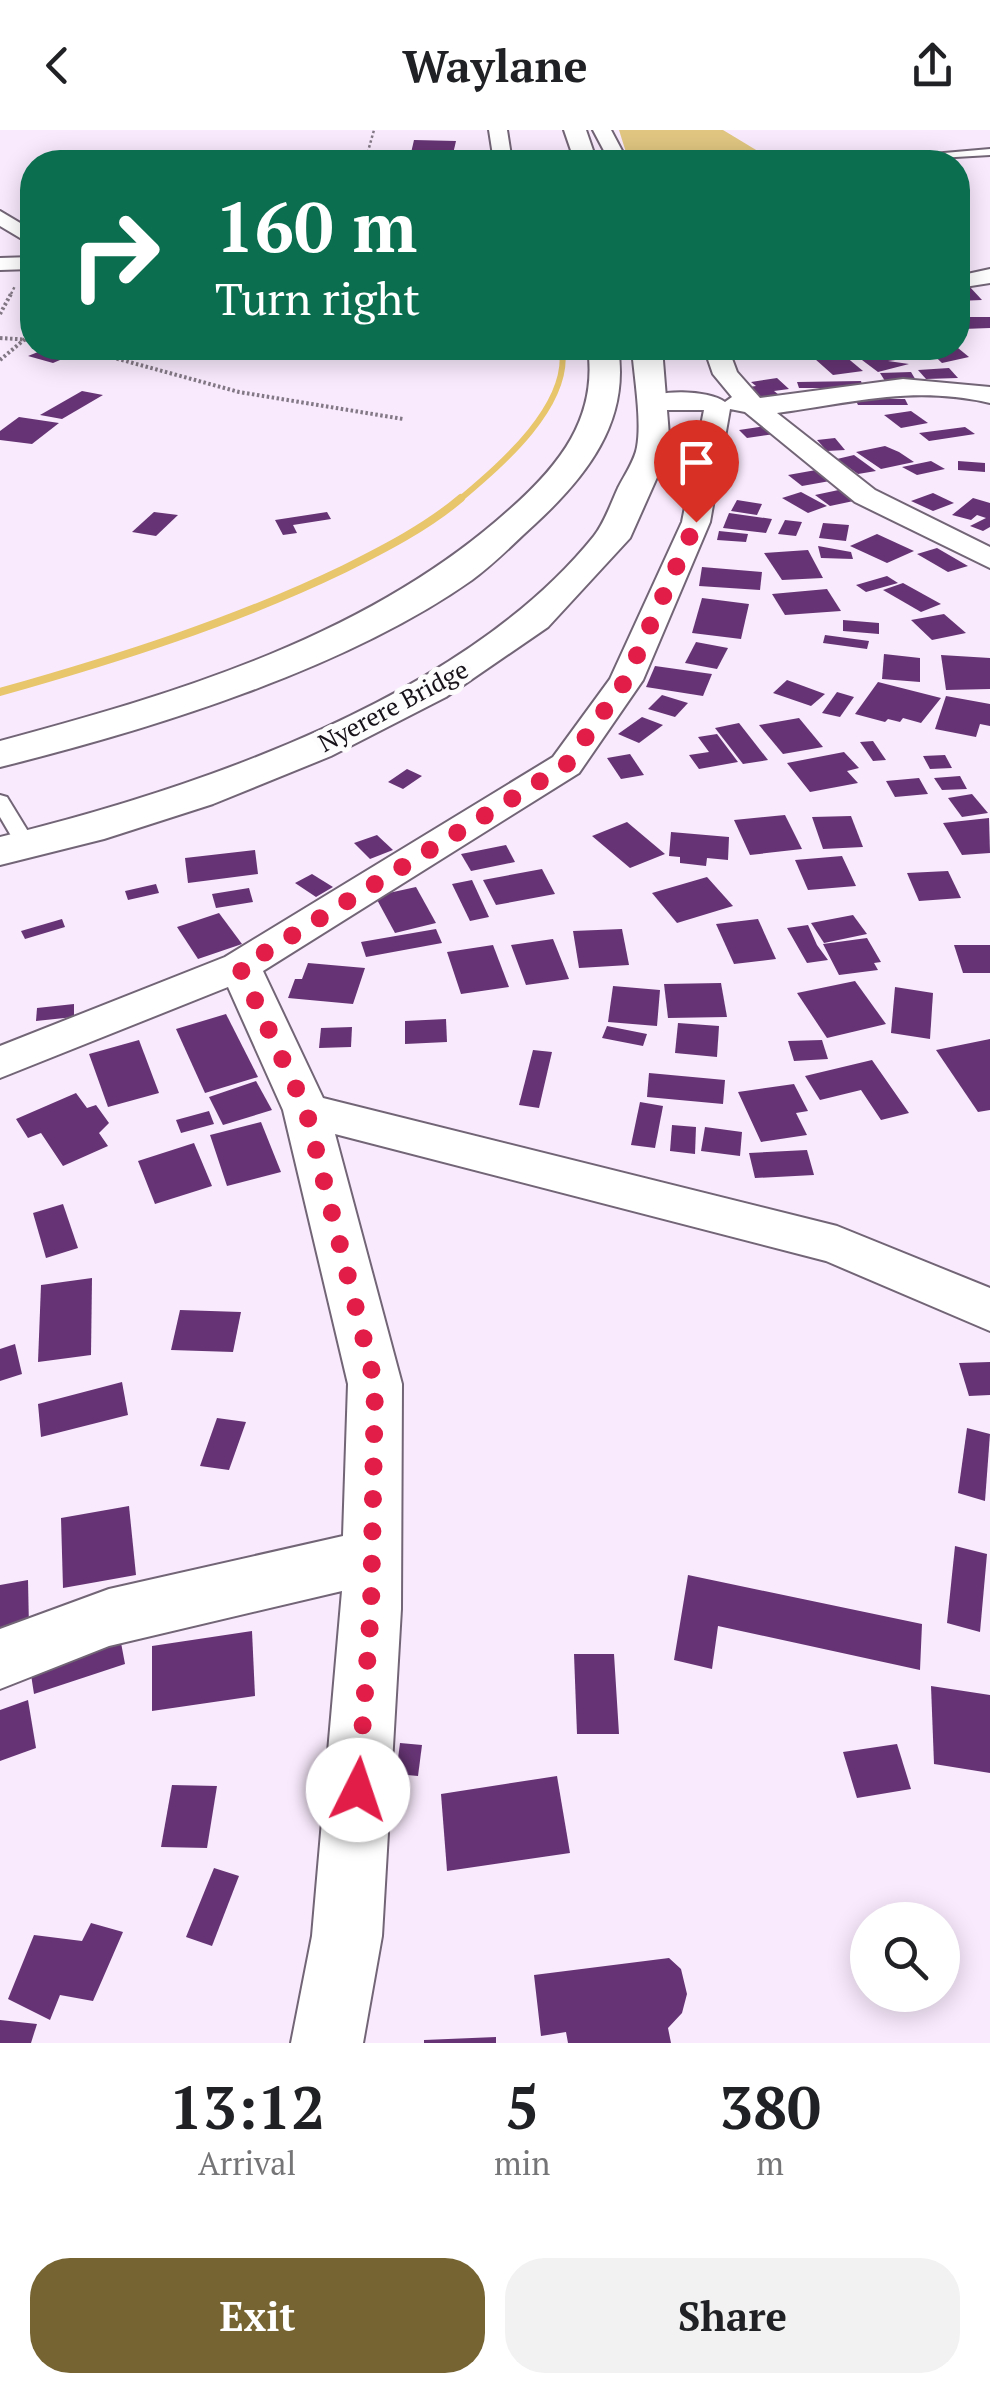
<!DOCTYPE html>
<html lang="en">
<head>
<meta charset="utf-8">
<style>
	:root { --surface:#fff; --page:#f2f2f2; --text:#202124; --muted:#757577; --accent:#766432 }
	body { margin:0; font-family:"PT Serif",serif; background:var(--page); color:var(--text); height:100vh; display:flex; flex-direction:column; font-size:38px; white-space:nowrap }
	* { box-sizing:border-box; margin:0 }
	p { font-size:32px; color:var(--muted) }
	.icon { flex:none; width:55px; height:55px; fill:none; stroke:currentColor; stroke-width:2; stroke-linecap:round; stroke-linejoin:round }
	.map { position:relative; height:1913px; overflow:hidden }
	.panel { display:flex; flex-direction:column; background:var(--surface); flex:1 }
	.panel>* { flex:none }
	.banner { position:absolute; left:20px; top:20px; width:950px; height:210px; border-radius:40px; box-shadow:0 5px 25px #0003; background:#0b6e4f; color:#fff; overflow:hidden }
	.fabs { position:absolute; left:850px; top:1772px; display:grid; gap:20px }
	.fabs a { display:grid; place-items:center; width:110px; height:110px; border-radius:50%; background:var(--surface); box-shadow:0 5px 25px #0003; font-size:50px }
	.pin { position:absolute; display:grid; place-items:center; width:85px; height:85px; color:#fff; margin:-102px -42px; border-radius:50% 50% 50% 0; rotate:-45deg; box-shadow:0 0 10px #0007 }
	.pin .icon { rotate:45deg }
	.me { position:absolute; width:110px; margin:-55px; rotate:4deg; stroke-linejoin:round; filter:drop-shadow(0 0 8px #0008) }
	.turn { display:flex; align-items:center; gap:35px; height:210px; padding:0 30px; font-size:45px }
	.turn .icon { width:130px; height:130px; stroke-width:2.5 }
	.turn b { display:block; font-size:70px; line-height:85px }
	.eta { display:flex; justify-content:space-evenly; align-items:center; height:170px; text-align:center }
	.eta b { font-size:60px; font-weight:700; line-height:70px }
	.button { display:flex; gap:20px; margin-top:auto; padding:20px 30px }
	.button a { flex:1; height:115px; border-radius:40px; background:var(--accent); color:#fff; font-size:40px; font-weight:700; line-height:115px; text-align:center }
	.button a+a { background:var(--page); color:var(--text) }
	header { display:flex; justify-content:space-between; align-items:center; height:130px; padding:0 30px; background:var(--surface); font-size:45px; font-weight:700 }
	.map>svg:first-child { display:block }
	.green { fill:#e0c681 }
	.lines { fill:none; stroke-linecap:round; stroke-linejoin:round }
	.stream-far1 { stroke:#e7c66c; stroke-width:6 }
	.stream { stroke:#e7c66c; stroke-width:8 }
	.building { fill:#663474 }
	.service-casing { stroke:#726576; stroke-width:4 }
	.minor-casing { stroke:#726576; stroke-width:4 }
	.primary-casing { stroke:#726576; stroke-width:4 }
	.path-far1 { stroke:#837986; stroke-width:2.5; stroke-dasharray:2.5 2.5; stroke-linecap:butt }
	.path { stroke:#837986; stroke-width:4; stroke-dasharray:2.5 2.5; stroke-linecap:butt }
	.service { fill:#fff; fill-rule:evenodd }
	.minor { fill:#fff; fill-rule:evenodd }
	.primary { fill:#fff; fill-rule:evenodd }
	.route { stroke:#e11d48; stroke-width:18; stroke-dasharray:0 32.4 }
	.labels { text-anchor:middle; stroke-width:10; stroke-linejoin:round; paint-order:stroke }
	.far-street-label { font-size:25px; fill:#171219; stroke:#fdfdfd }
</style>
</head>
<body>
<header><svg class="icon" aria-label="back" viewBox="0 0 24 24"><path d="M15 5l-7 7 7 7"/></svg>Waylane<svg class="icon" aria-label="share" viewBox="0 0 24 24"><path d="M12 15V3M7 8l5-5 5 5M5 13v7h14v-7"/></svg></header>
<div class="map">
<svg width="990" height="1913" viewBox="0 0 990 1913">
	<rect width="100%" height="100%" fill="#f9eafd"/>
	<polygon class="green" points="619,0 723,0 776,32 629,32"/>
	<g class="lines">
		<path class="stream-far1" d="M458 371C498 337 571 277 562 218"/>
		<path class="stream" d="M0 562C117 529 234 492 344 439 384 419 427 397 461 368"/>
	</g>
	<g class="building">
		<polygon points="414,10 456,11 453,24 411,23"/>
		<polygon points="958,156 969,156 982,170 958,171"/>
		<polygon points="958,187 990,187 990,198 963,199"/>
		<polygon points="48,218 50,218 74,224 53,233 28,226"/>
		<polygon points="408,218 477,218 477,227 407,227"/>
		<polygon points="883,218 905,218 918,227 888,231 909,234 878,242 858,227 888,221"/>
		<polygon points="958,218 969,227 942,233 927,219"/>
		<polygon points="845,226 863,241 833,245 815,229"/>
		<polygon points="949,238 958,248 926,249 918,240"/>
		<polygon points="911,242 917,252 885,251 880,243"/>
		<polygon points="777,248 789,259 774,261 783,268 765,271 749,257 756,256 751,252"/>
		<polygon points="861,251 863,258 799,258 797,252"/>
		<polygon points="82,261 103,265 62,289 40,285"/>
		<polygon points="855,269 905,269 908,275 858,275"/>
		<polygon points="911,281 928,293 901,298 884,285"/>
		<polygon points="19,287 59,293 32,314 0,310 0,301"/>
		<polygon points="766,296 775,304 747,308 739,300"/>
		<polygon points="965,297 975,304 929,311 919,303"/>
		<polygon points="835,308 845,320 827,321 817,310"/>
		<polygon points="885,316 899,322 914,332 881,339 856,322"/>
		<polygon points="854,325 876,341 858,344 837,329"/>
		<polygon points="931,331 945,339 917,345 902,337"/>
		<polygon points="958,331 985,333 985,342 958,340"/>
		<polygon points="816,340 830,351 802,356 788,345"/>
		<polygon points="848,358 863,369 830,376 815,365"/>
		<polygon points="801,362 827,376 808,383 782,368"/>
		<polygon points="933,363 954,373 933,381 911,371"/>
		<polygon points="973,368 990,373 990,397 983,401 970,396 986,388 977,385 971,390 952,385"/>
		<polygon points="737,370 762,374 757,385 731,381"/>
		<polygon points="154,382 178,385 156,406 132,402"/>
		<polygon points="327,382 331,389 293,395 297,403 283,405 275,390"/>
		<polygon points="729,383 772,389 766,403 723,398"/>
		<polygon points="785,390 802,392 796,406 778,404"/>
		<polygon points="823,393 849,395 846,411 819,408"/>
		<polygon points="719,401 748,404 746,412 717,410"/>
		<polygon points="877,404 914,421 887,433 850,416"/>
		<polygon points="818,416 851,422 853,429 821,428"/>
		<polygon points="937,418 968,436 948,442 917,424"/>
		<polygon points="808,420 823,448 782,450 764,423"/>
		<polygon points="702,437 762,442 760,460 699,456"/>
		<polygon points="887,446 898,453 866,462 856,455"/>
		<polygon points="903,453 941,474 921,482 883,460"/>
		<polygon points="827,459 841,481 785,485 772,464"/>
		<polygon points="702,468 749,474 741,509 692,503"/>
		<polygon points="944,484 966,503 932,510 911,490"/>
		<polygon points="843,490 879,493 879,504 843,501"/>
		<polygon points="825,505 869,511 867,519 823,513"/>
		<polygon points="696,512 728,518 717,539 685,533"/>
		<polygon points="884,524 920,528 920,552 882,549"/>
		<polygon points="941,525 990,528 990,559 946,560"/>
		<polygon points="655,536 712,544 703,566 646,557"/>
		<polygon points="787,550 825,564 811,576 773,563"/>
		<polygon points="878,552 941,568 921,593 903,588 900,592 888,589 885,592 855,584"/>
		<polygon points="837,562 854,567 840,587 822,583"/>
		<polygon points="662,565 688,573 675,587 648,579"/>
		<polygon points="946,566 990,574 990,596 980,594 976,607 935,599"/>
		<polygon points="642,587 663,595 639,613 618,604"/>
		<polygon points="799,588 823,617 783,624 759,595"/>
		<polygon points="739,593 768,630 743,634 715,598"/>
		<polygon points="717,604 738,632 699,639 689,625 709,622 698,607"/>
		<polygon points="873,611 886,630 873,631 860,612"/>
		<polygon points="844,622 859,638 847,641 858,653 810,662 787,633"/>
		<polygon points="630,624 644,645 621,649 607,628"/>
		<polygon points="945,625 952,638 930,639 923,626"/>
		<polygon points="407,639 422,646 403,659 388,652"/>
		<polygon points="960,646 967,659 942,660 934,648"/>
		<polygon points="919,648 928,664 895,667 886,651"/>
		<polygon points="972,664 988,683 962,687 948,668"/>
		<polygon points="785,685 802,719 750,725 734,690"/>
		<polygon points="851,686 863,717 823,719 812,687"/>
		<polygon points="989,688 990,723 962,725 943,693"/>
		<polygon points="627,692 665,724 630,738 592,706"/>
		<polygon points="671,702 729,707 728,730 707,728 706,736 680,733 680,727 669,726"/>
		<polygon points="377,705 393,720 370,729 354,713"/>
		<polygon points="506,715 515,732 471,741 461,724"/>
		<polygon points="255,720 258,744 188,753 185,728"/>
		<polygon points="842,726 856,756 808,760 795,730"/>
		<polygon points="542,739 555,764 496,775 483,750"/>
		<polygon points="948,741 961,768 919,771 907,743"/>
		<polygon points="312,744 333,757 316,767 295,753"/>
		<polygon points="707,747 733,776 677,793 652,763"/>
		<polygon points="472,750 489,787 470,791 452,754"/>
		<polygon points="156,754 159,763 128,770 125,761"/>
		<polygon points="416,757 436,793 395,803 375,766"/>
		<polygon points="249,758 253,772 216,778 212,764"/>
		<polygon points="219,783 242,814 198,829 177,797"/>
		<polygon points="853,785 867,804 824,813 811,793"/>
		<polygon points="62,789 65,797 25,809 21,801"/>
		<polygon points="758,789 776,829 734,834 716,794"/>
		<polygon points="808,795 817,815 828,830 807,833 787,798"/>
		<polygon points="436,799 442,813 366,827 361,812"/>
		<polygon points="622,799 629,835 579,838 573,801"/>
		<polygon points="867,808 881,832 874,833 878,840 839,845 823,814"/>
		<polygon points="553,809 569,849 526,855 511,815"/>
		<polygon points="493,815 509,857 461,864 447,822"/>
		<polygon points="954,815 990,815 990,843 963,843"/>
		<polygon points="308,833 365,838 353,874 288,868 295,849 302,849"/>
		<polygon points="855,851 886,894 827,908 797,863"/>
		<polygon points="721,853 727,887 668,888 664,854"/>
		<polygon points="613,856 660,860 657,896 608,892"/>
		<polygon points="895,857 933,863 930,909 891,903"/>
		<polygon points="74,874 74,887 36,891 37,878"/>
		<polygon points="226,884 258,947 205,963 176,899"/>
		<polygon points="446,889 447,912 405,914 405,891"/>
		<polygon points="678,893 719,896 717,927 675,923"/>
		<polygon points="607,896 647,904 643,916 602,908"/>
		<polygon points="352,897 351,917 319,918 321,898"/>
		<polygon points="990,909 990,980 978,982 936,920"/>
		<polygon points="139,910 159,963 108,977 89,924"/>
		<polygon points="822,910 828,929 794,931 788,911"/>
		<polygon points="533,920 552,922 539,978 519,975"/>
		<polygon points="872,930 909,983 881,990 861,960 820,970 805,946"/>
		<polygon points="649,943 725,950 723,974 647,967"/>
		<polygon points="256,951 272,980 223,995 209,967"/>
		<polygon points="794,954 808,981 796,983 807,1005 761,1012 738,962"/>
		<polygon points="76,963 87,978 96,975 109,993 99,1003 108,1016 63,1036 41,1003 28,1008 16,989"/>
		<polygon points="640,972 663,976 655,1018 631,1015"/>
		<polygon points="209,981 214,994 181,1003 176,990"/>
		<polygon points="261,992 281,1042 227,1056 210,1005"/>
		<polygon points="672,995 696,997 695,1024 670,1021"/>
		<polygon points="705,997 742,1002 740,1026 701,1021"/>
		<polygon points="194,1013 212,1056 155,1074 138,1031"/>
		<polygon points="807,1020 814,1045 755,1048 749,1023"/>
		<polygon points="63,1074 78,1118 46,1128 33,1083"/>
		<polygon points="92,1148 91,1225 38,1232 41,1155"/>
		<polygon points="180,1180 241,1182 233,1222 171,1220"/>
		<polygon points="15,1214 22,1244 0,1251 0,1219"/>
		<polygon points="990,1232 990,1265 969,1266 959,1233"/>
		<polygon points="122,1252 128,1285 41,1307 38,1274"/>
		<polygon points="217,1288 246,1292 229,1340 200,1336"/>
		<polygon points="967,1298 990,1304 985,1371 958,1363"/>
		<polygon points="129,1376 136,1445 63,1458 61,1388"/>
		<polygon points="955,1416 987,1424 980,1502 947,1493"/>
		<polygon points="688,1445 922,1494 920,1540 718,1496 712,1539 674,1530"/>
		<polygon points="28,1450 29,1498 0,1504 0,1455"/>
		<polygon points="118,1497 125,1534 34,1564 28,1525"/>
		<polygon points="252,1501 255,1566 152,1581 152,1516"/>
		<polygon points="574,1524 614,1524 619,1604 577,1604"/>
		<polygon points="931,1556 990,1565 990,1643 934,1634"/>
		<polygon points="28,1570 36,1618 0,1631 0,1580"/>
		<polygon points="400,1613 422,1615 418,1646 396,1644"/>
		<polygon points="897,1614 911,1659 857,1668 843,1622"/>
		<polygon points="557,1646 570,1723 447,1741 441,1664"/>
		<polygon points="172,1655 217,1656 207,1718 161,1717"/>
		<polygon points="214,1738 239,1746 212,1816 186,1807"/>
		<polygon points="91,1793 123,1802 93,1871 60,1865 50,1890 8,1869 34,1805 82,1811"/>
		<polygon points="669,1828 681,1839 687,1864 682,1883 668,1898 671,1913 568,1913 566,1902 541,1906 534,1845"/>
		<polygon points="0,1890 37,1894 31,1913 0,1913"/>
		<polygon points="496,1907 496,1913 424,1913 424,1910"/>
	</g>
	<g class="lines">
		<defs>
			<g id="service">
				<polygon points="990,19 990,25 870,32 875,29"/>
				<polygon points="0,665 7,667 37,716 34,720 20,720 17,716 0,687"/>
			</g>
			<g id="minor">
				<polygon points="489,0 507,0 512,32 494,32"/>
				<polygon points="593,0 611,0 628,32 610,32"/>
				<polygon points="254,22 321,26 330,32 223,32"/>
				<polygon points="0,81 32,100 32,115 0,96"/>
				<polygon points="32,127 32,139 0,140 0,128"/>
				<polygon points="990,139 990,153 958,158 958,146"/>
				<path d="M704 218H728L737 242 760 268 903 249 990 257V273C912 255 853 273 777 283L875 360 990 417V438L855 372 745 282 730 279 710 392 643 550 579 643 263 841 323 968 837 1096 990 1158V1201L826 1131 335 1004 402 1254 401 1479 382 1806 363 1913H291L312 1806 342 1461 109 1516 0 1559V1499L109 1459 343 1406 348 1254 283 980 228 857 0 948V916L225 827 553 627 610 549 682 392 704 280H655L642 272C656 258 709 260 725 272L732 267 713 244Z"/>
			</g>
			<g id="primary">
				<polygon points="564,0 586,0 597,32 575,32"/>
				<path d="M588 218H618C630 292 586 347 535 394 514 413 495 433 472 450 346 539 150 600 0 637V611C179 563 369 506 509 380 559 336 598 288 588 218Z"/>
				<path d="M632 218H662L670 318 630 408 548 497 446 567 331 626 213 674 104 709 0 735V707C196 659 464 568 594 406 605 392 611 373 618 358 624 346 635 330 637 317 642 290 634 246 632 218Z"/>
			</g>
		</defs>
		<use href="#service" class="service-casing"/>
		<use href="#minor" class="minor-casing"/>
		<use href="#primary" class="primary-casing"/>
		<g class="path-far1">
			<polyline points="365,32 374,0"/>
			<polyline points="11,164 15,156"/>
		</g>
		<g class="path">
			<polyline points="0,184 12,162"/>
			<polyline points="0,208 32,210"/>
			<polyline points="78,218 239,262 403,289"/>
			<polyline points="0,230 25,209"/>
		</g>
		<use href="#service" class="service"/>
		<use href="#minor" class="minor"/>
		<use href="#primary" class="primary"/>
	</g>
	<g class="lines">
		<polyline class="route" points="358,1660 371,1479 375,1254 306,980 240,838 566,635 626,550 696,392"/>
	</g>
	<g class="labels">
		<g class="far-street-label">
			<text transform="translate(393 576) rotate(-28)" y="9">Nyerere Bridge</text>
		</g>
	</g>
</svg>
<div class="fabs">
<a><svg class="icon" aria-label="search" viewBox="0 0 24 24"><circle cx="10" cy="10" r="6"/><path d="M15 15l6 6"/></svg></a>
</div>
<div class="pin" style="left:696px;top:392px;background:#d93025"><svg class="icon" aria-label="arrive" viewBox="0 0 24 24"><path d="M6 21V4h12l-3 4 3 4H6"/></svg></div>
<svg class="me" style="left:358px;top:1660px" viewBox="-20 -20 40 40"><circle r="19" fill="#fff"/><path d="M0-13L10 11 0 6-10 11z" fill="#e11d48"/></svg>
<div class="banner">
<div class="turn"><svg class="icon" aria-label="right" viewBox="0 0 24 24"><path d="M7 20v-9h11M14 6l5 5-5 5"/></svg><div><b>160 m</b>Turn right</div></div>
</div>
</div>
<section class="panel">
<div class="eta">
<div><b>13:12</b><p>Arrival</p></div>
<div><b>5</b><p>min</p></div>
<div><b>380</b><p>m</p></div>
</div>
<div class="button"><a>Exit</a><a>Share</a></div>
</section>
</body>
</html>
